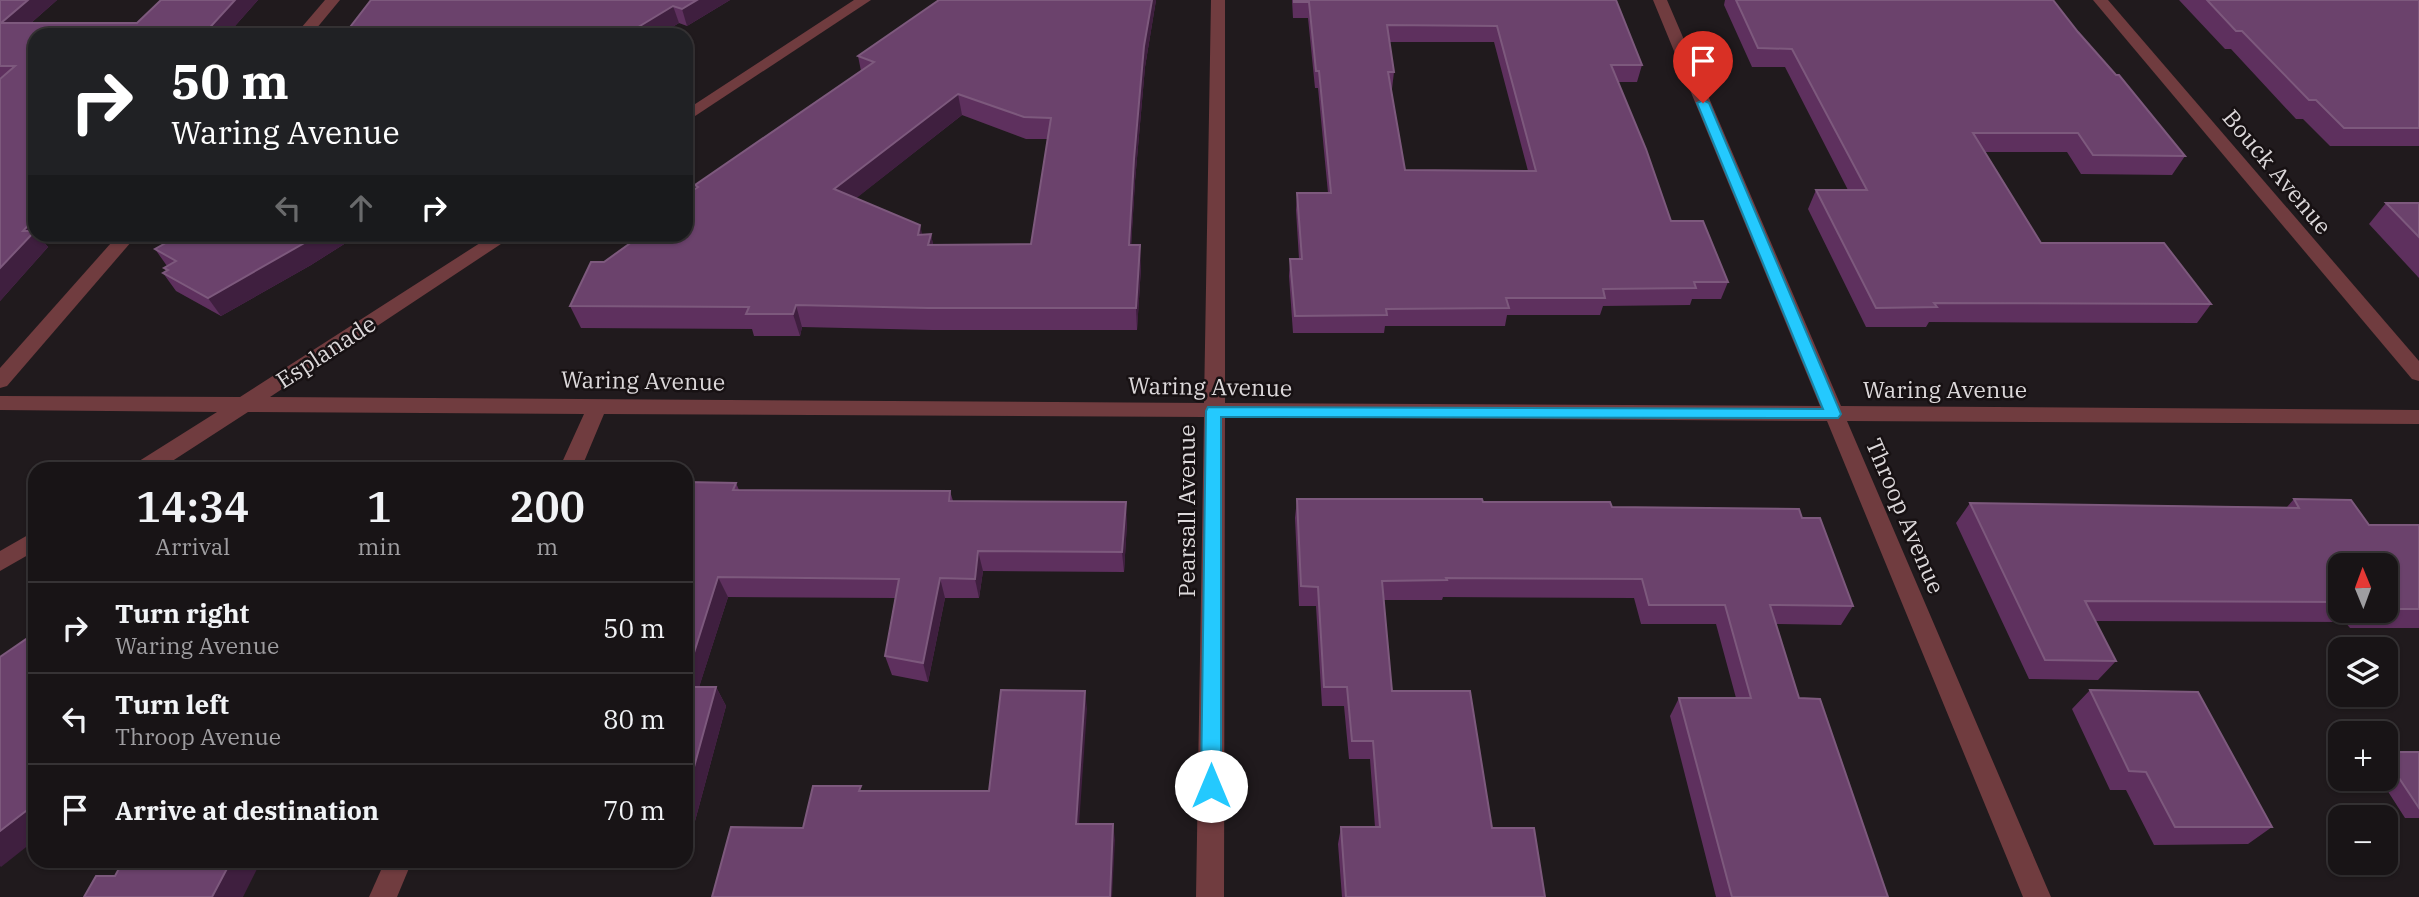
<!DOCTYPE html>
<html lang="en">
<head>
<meta charset="utf-8">
<style>
	:root { --surface:#181416; --page:#252123; --text:#f1f3f6; --muted:#9f9ea1; --line:#363335 }
	body { margin:0; font-family:"IBM Plex Serif",serif; background:var(--page); color:var(--text); height:100vh; display:flex; flex-direction:column; font-size:26px; white-space:nowrap }
	* { box-sizing:border-box; margin:0 }
	p { font-size:23px; color:var(--muted) }
	.icon { flex:none; width:38px; height:38px; fill:none; stroke:currentColor; stroke-width:2; stroke-linecap:round; stroke-linejoin:round }
	.map { position:relative; flex:1; overflow:hidden }
	.panel { position:absolute; left:28px; top:462px; width:665px; height:406px; display:flex; flex-direction:column; background:var(--surface); border-radius:21px; box-shadow:0 2px 5px #0004,0 0 0 2px var(--line) }
	.panel>* { flex:none }
	.banner { position:absolute; left:28px; top:28px; width:665px; height:214px; border-radius:21px; box-shadow:0 2px 5px #0004,0 0 0 2px var(--line); background:#202124; color:#fff; overflow:hidden }
	.needle { width:46px; rotate:359deg }
	.fabs { position:absolute; left:2328px; top:553px; display:grid; gap:14px }
	.fabs a { display:grid; place-items:center; width:70px; height:70px; border-radius:14px; background:var(--surface); box-shadow:0 2px 5px #0004,0 0 0 2px var(--line); font-size:35px }
	.pin { position:absolute; display:grid; place-items:center; width:60px; height:60px; color:#fff; margin:-72px -30px; border-radius:50% 50% 50% 0; rotate:-45deg; box-shadow:0 0 7px #0007 }
	.pin .icon { rotate:45deg }
	.me { position:absolute; width:77px; margin:-38px; rotate:0deg; stroke-linejoin:round; filter:drop-shadow(0 0 5px #0008) }
	.turn { display:flex; align-items:center; gap:24px; height:147px; padding:0 28px; font-size:32px }
	.turn .icon { width:91px; height:91px; stroke-width:2.5 }
	.turn b { display:block; font-size:49px; line-height:60px }
	.lanes { display:flex; align-items:center; height:66px; padding:0 28px; background:#0003; justify-content:center; gap:35px; direction:ltr }
	.lanes .off { opacity:.35 }
	.eta { display:flex; justify-content:space-evenly; align-items:center; height:119px; text-align:center }
	.eta b { font-size:42px; font-weight:600; line-height:49px }
	ul { padding:0; list-style:none }
	li { display:flex; align-items:center; gap:21px; height:91px; padding:0 28px; border-top:2px solid var(--line) }
	li div { flex:1 }
	li b { display:block; font-size:26px }
	li em { font-style:normal }
	.map>svg:first-child { display:block }
	.lines { fill:none; stroke-linecap:round; stroke-linejoin:round }
	.street { fill:#703c3f; fill-rule:evenodd }
	.wall { fill:#5e305e; fill-rule:evenodd }
	.shaded-wall { fill:#3f1f3f }
	.building { fill:#6b426c; stroke:#7d597d; stroke-width:2; fill-rule:evenodd }
	.route { fill:#24c9fe; stroke:#1783a5; stroke-width:2 }
	.labels { text-anchor:middle; stroke-width:5; stroke-linejoin:round; paint-order:stroke }
	.street-label { font-size:23px; fill:#dcd8da; stroke:#171113 }
</style>
</head>
<body>
<div class="map">
<svg width="2419" height="897" viewBox="0 0 2419 897">
	<rect width="100%" height="100%" fill="#201a1d"/>
	<g class="lines">
		<g class="street">
			<polygon points="325,0 340,0 311,35 295,35"/>
			<polygon points="854,0 871,0 686,122 686,110"/>
			<polygon points="1211,0 1225,0 1225,403 1820,406 1653,0 1667,0 1841,406 2419,410 2419,424 1847,421 2051,897 2023,897 1827,421 1225,417 1224,897 1196,897 1204,417 604,414 581,469 559,469 584,414 248,412 160,469 133,469 136,463 217,412 0,410 0,396 240,397 494,234 516,234 270,397 1204,403"/>
			<polygon points="2093,0 2108,0 2419,361 2419,381 2412,379"/>
			<polygon points="119,234 138,234 7,386 0,388 0,368"/>
			<polygon points="35,531 35,551 0,571 0,551"/>
			<polygon points="385,861 412,861 397,897 369,897"/>
		</g>
	</g>
	<g class="wall">
		<polygon points="0,0 57,0 31,23 137,23 161,0 258,0 227,35 35,35 35,234 49,234 43,241 48,247 0,301"/>
		<polygon points="371,0 730,0 687,26 679,23 659,35 344,35"/>
		<path d="M939 0H1156L1145 67 1135 181 1131 245 1141 267 1137 330H932L802 327 800 336H754L752 329 581 328 570 306 604 262 686 234 696 188 695 185 861 71 858 56ZM962 115 1026 139H1048L1031 244 933 245 931 234 923 235 856 198Z"/>
		<path d="M1292 0H1616L1642 65 1637 82H1618L1671 221 1728 282 1721 299H1692L1690 305 1603 306 1600 315H1507L1505 326H1385L1384 333H1293L1289 276 1290 259H1299L1296 210 1297 193H1328L1318 88H1315L1308 18H1293ZM1389 42H1494L1528 171 1405 170 1391 89H1392L1394 72Z"/>
		<polygon points="1725,0 2053,0 2078,32 2185,156 2172,175 2081,174 2067,152 1985,152 2041,243 2211,304 2197,323 1929,322 1926,327 1866,327 1808,209 1816,190 1848,190 1785,67 1752,67 1724,5"/>
		<polygon points="2179,0 2419,0 2419,146 2330,146 2303,119 2296,119 2231,49 2225,49"/>
		<polygon points="2386,203 2419,203 2419,278 2369,224"/>
		<polygon points="182,234 360,234 311,265 221,316 176,291 163,273 166,271 164,268 167,266 155,249"/>
		<polygon points="686,482 736,483 739,490 950,491 953,501 1127,522 1124,572 983,571 979,598 945,598 928,682 892,675 885,656 895,598 728,597 699,687 716,687 726,706 695,821 686,821"/>
		<polygon points="1297,499 1483,502 1612,507 1802,518 1853,606 1841,625 1776,624 1799,698 1888,897 1716,897 1670,716 1679,698 1736,698 1716,624 1641,624 1634,598 1443,597 1442,600 1384,600 1392,691 1492,828 1545,897 1342,897 1338,844 1341,827 1375,827 1370,759 1349,759 1344,706 1322,706 1316,606 1299,606 1295,518"/>
		<path d="M2294 499 2369 525H2419V628H2350L2345 622 2095 621 2116 661 2098 680 2029 679 1956 523 1970 503 2287 507ZM2340 565H2385V611H2340Z"/>
		<polygon points="2090,690 2272,827 2248,844 2154,845 2126,790 2110,790 2072,709"/>
		<polygon points="2385,752 2419,752 2419,818 2405,818 2380,779 2385,779"/>
	</g>
	<g class="shaded-wall">
		<polygon points="28,0 57,0 13,39 1,23"/>
		<polygon points="235,0 258,0 227,35 203,35"/>
		<polygon points="697,0 730,0 687,26 682,9"/>
		<polygon points="1152,0 1156,0 1145,67 1135,181 1130,267 1129,245 1134,159 1144,46"/>
		<polygon points="673,6 679,23 659,35 625,35"/>
		<polygon points="958,94 962,115 840,211 834,189"/>
		<polygon points="35,218 35,234 49,234 43,241 48,247 0,301 0,268 23,231"/>
		<polygon points="920,225 925,246 918,235"/>
		<polygon points="320,234 360,234 311,265 221,316 208,298"/>
		<polygon points="931,234 935,256 928,245"/>
		<polygon points="1140,245 1141,267 1137,330 1136,308"/>
		<polygon points="796,305 802,327 800,336 793,314"/>
		<polygon points="1126,502 1127,522 1124,572 1122,552"/>
		<polygon points="978,551 983,571 979,598 975,579"/>
		<polygon points="718,577 728,597 693,706 686,693 686,678"/>
		<polygon points="940,578 945,598 928,682 923,663"/>
		<polygon points="716,687 726,706 695,821 686,806 686,796"/>
		<polygon points="1085,691 1087,709 1078,840 1076,824"/>
		<polygon points="35,804 35,840 1,867 0,866 0,831"/>
		<polygon points="1113,824 1115,840 1112,897 1110,897"/>
		<polygon points="231,861 261,861 243,897 212,897"/>
	</g>
	<g class="building">
		<polygon points="0,0 28,0 1,23 137,23 161,0 235,0 203,35 35,35 35,218 23,231 35,231 0,268 0,79 15,66 0,66"/>
		<polygon points="371,0 697,0 682,9 673,6 625,35 344,35"/>
		<path d="M939 0H1152L1144 46 1134 159 1129 245H1140L1136 308H928L796 305 793 314H746L749 307 570 306 591 262H604L643 234H686V195L698 187 695 185 874 62 858 56ZM958 94 1024 117 1051 118 1031 244 928 245 931 234 918 235 920 225 834 189Z"/>
		<path d="M1294 0H1616L1642 65H1611L1646 149 1671 221H1703L1728 282H1694L1696 288 1603 289 1605 298H1506L1509 308 1386 309 1387 315 1295 316 1290 259H1302L1297 193H1331L1319 71H1316L1309 2H1294ZM1387 25 1497 26 1536 171 1405 170 1388 72H1394Z"/>
		<polygon points="1736,0 2053,0 2078,32 2116,75 2119,75 2185,156 2093,155 2078,133 1973,133 2041,243 2164,243 2211,304 1934,303 1937,307 1876,308 1816,190 1867,190 1792,49 1758,48"/>
		<polygon points="2207,0 2419,0 2419,128 2344,128 2316,100 2309,100 2242,31 2236,31"/>
		<polygon points="2386,203 2419,203 2419,237"/>
		<polygon points="182,234 320,234 208,298 163,273 168,270 164,268 176,261 155,249"/>
		<polygon points="686,482 736,483 733,490 950,491 949,501 1126,502 1122,552 978,551 975,579 940,578 923,663 885,656 899,579 718,577 686,678"/>
		<polygon points="1297,499 1482,499 1483,502 1610,502 1612,507 1799,509 1802,518 1820,518 1853,606 1770,605 1799,698 1820,699 1888,897 1732,897 1679,698 1751,698 1725,605 1649,605 1642,579 1446,578 1447,580 1382,581 1392,691 1470,691 1492,828 1534,828 1545,897 1346,897 1341,827 1380,827 1373,741 1352,741 1347,687 1324,687 1318,587 1301,586"/>
		<polygon points="2294,499 2351,500 2369,525 2419,525 2419,609 2385,609 2385,565 2340,565 2340,602 2085,601 2116,661 2045,660 1970,503 2299,508"/>
		<polygon points="35,633 35,804 0,831 0,657"/>
		<polygon points="686,687 716,687 686,796"/>
		<polygon points="1001,690 1085,691 1076,824 1113,824 1110,897 712,897 731,827 803,828 813,786 861,786 859,791 989,791"/>
		<polygon points="2090,690 2198,692 2272,827 2175,827 2146,772 2129,771"/>
		<polygon points="2385,752 2419,752 2419,808 2385,757"/>
		<polygon points="123,861 231,861 212,897 84,897 96,876 115,876"/>
	</g>
	<polygon class="route" points="1703,100 1709,103 1841,414 1838,418 1221,417 1221,786 1218,792 1211,795 1204,792 1201,786 1206,411 1208,407 1823,409 1697,103"/>
	<g class="labels">
		<g class="street-label">
			<text transform="translate(2277 172) rotate(50)" y="8">Bouck Avenue</text>
			<text transform="translate(326 352) rotate(-33)" y="8">Esplanade</text>
			<text transform="translate(643 381) rotate(1)" y="8">Waring Avenue</text>
			<text transform="translate(1210 387) rotate(1)" y="8">Waring Avenue</text>
			<text x="1945" y="398">Waring Avenue</text>
			<text transform="translate(1187 511) rotate(-90)" y="8">Pearsall Avenue</text>
			<text transform="translate(1905 516) rotate(67)" y="8">Throop Avenue</text>
		</g>
	</g>
</svg>
<div class="fabs">
<a><svg class="needle" viewBox="-14 -14 28 28"><path d="M0-13l5 13h-10z" fill="#e53935"/><path d="M0 13l5-13h-10z" fill="#9f9ea1"/></svg></a>
<a><svg class="icon" aria-label="layers" viewBox="0 0 24 24"><path d="M12 4l9 5-9 5-9-5zM3 14l9 5 9-5"/></svg></a>
<a>+</a>
<a>−</a>
</div>
<div class="pin" style="left:1703px;top:103px;background:#d93025"><svg class="icon" aria-label="arrive" viewBox="0 0 24 24"><path d="M6 21V4h12l-3 4 3 4H6"/></svg></div>
<svg class="me" style="left:1211px;top:786px" viewBox="-20 -20 40 40"><circle r="19" fill="#fff"/><path d="M0-13L10 11 0 6-10 11z" fill="#24c9fe"/></svg>
<div class="banner">
<div class="turn"><svg class="icon" aria-label="right" viewBox="0 0 24 24"><path d="M7 20v-9h11M14 6l5 5-5 5"/></svg><div><b>50 m</b>Waring Avenue</div></div>
<div class="lanes"><svg class="icon off" aria-label="left" viewBox="0 0 24 24"><path d="M17 20v-9H6M10 6l-5 5 5 5"/></svg><svg class="icon off" aria-label="ahead" viewBox="0 0 24 24"><path d="M12 20V5M6 11l6-6 6 6"/></svg><svg class="icon" aria-label="right" viewBox="0 0 24 24"><path d="M7 20v-9h11M14 6l5 5-5 5"/></svg></div>
</div>
<section class="panel">
<div class="eta">
<div><b>14:34</b><p>Arrival</p></div>
<div><b>1</b><p>min</p></div>
<div><b>200</b><p>m</p></div>
</div>
<ul>
<li><svg class="icon" aria-label="right" viewBox="0 0 24 24"><path d="M7 20v-9h11M14 6l5 5-5 5"/></svg><div><b>Turn right</b><p>Waring Avenue</p></div><em>50 m</em></li>
<li><svg class="icon" aria-label="left" viewBox="0 0 24 24"><path d="M17 20v-9H6M10 6l-5 5 5 5"/></svg><div><b>Turn left</b><p>Throop Avenue</p></div><em>80 m</em></li>
<li><svg class="icon" aria-label="arrive" viewBox="0 0 24 24"><path d="M6 21V4h12l-3 4 3 4H6"/></svg><div><b>Arrive at destination</b></div><em>70 m</em></li>
</ul>
</section>
</div>
</body>
</html>
